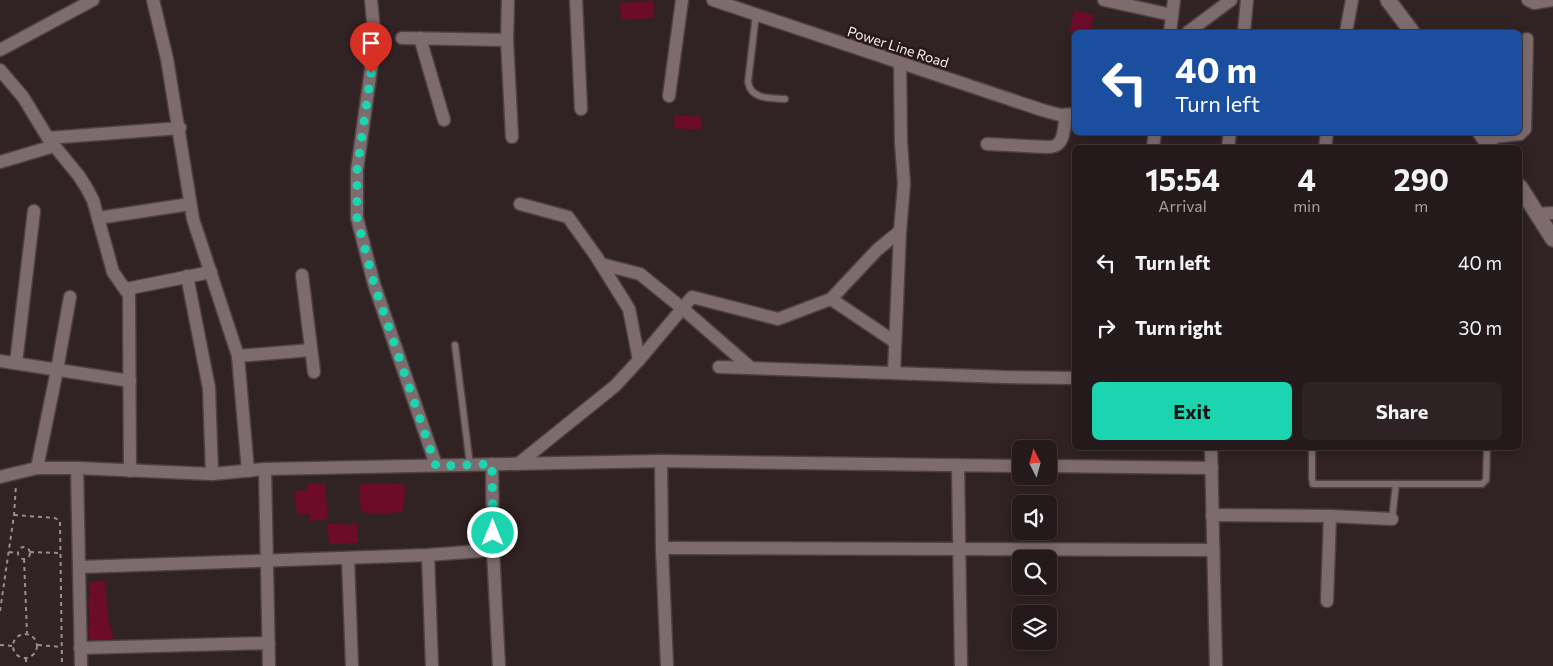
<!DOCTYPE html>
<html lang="en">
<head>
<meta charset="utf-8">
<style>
	:root { --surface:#251a1b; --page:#2d2324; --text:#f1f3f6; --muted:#a3a1a3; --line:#42383a; --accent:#1bd5b1 }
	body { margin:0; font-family:Commissioner,sans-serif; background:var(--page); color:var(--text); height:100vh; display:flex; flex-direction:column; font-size:19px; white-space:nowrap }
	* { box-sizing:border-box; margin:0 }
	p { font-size:16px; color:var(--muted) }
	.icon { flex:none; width:28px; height:28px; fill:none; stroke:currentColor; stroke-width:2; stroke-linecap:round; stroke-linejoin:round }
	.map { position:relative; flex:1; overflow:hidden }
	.panel { position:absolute; left:1072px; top:145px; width:450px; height:305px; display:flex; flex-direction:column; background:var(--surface); border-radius:8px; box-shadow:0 2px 12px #0003,0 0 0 1px var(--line) }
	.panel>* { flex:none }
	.hud { position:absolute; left:1072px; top:30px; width:450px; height:105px; border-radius:8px; box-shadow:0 2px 12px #0003,0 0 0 1px var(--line); background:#1a4fa0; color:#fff; overflow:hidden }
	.needle { width:32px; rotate:354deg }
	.controls { position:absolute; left:1012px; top:440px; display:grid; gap:10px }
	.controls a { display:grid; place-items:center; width:45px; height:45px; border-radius:8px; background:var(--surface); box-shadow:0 2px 12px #0003,0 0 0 1px var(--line); font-size:25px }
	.pin { position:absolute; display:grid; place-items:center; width:42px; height:42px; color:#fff; margin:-51px -21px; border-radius:50% 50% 50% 0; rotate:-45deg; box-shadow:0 0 5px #0007 }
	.pin .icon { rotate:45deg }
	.me { position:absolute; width:55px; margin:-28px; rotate:0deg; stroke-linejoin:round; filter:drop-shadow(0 0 4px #0008) }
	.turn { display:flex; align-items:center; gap:18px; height:105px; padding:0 20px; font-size:22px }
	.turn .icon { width:65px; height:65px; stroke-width:2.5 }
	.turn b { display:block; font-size:35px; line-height:42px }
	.eta { display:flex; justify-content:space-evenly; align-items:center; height:85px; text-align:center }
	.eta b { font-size:30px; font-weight:700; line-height:35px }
	.button { display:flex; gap:10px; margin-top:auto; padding:10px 20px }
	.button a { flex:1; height:58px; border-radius:8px; background:var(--accent); color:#111; font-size:20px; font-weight:700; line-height:58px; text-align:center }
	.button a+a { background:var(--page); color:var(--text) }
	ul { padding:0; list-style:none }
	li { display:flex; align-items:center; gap:15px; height:65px; padding:0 20px }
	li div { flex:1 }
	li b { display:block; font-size:19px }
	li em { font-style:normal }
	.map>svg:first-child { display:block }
	.building { fill:#6c0c2a }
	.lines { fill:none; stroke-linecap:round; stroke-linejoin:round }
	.service-casing { stroke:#4e4143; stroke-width:9 }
	.minor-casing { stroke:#4e4143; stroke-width:15 }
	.tertiary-casing { stroke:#4e4143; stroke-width:18 }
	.path { stroke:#9b8e90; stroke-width:2; stroke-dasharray:4 4; stroke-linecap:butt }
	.service { stroke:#7e6b6d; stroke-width:6 }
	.minor { stroke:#7e6b6d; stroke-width:12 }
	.tertiary { stroke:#7e6b6d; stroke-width:15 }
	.route { stroke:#1bd5b1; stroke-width:9; stroke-dasharray:0 16.2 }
	.labels { text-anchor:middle; stroke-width:5; stroke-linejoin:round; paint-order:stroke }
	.street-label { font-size:14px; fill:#f7eced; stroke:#27181a }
</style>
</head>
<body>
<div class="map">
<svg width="1553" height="666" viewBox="0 0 1553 666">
	<rect width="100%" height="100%" fill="#312224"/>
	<g class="building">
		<polygon points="653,1 654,18 621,20 620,3"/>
		<polygon points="1075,10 1094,15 1090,32 1069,32"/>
		<polygon points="675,115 702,117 701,130 674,128"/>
		<polygon points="325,483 328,519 310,521 310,514 297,515 295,491 308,490 307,484"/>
		<polygon points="369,483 404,484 405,495 403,512 377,514 362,512 359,495 361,484"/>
		<polygon points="341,523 341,525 357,524 358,543 329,544 327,524"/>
		<polygon points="105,580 109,626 111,626 113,639 89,640 88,628 90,628 88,597 91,597 88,583"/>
	</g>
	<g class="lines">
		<defs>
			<g id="service">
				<path d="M756 14 748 82C751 100 771 98 785 99"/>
				<polyline points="455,345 470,465"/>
				<polyline points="1312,448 1312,478 1313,484 1396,484 1392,519"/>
				<polyline points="1396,484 1482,484 1486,480 1487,448"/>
			</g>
			<g id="minor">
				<polyline points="153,0 167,59 193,219 238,356 248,471"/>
				<polyline points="371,0 375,41 357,170 357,218 374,284 436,465"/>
				<polyline points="508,0 507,40 512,137"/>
				<polyline points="576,0 581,109"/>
				<polyline points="713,0 1042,110 1060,115 1075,114"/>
				<polyline points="1104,0 1172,15"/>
				<polyline points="1528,0 1534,3 1553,0"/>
				<polyline points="1170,32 1174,0"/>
				<polyline points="1188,32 1231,0"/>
				<polyline points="1244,32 1247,0"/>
				<polyline points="1346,32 1352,0"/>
				<polyline points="402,38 507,40"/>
				<polyline points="420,38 444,120"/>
				<polyline points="0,50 93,0"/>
				<polyline points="0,70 23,97 48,138 79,176 86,187 93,200 113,272 129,295 130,471"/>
				<polyline points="669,96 682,0"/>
				<polyline points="48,138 180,128"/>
				<polyline points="1484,138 1520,134 1525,129 1527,39"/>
				<path d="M987 144 1046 147C1050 147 1055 147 1058 144 1065 138 1064 123 1066 115"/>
				<polyline points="1153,148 1155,132"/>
				<polyline points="1228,148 1230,132"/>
				<polyline points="1325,148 1327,132"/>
				<polyline points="0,162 54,146"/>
				<polyline points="1538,214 1553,213"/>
				<polyline points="98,218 190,204"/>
				<polyline points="601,264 640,274 682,308 751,368"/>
				<polyline points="302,275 314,372"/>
				<polyline points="187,276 209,388 212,474"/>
				<polyline points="126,289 211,272"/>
				<polyline points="831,299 895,342"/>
				<polyline points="238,356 311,350"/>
				<polyline points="639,360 692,297 778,319 831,299 877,250 900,231 904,184 901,142 900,63"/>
				<polyline points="0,361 130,381"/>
				<polyline points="16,363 34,211"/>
				<polyline points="719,367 1005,377 1075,378"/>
				<polyline points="894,373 900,231"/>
				<polyline points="1211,448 1216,666"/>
				<polyline points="661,461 1021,466"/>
				<polyline points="518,464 615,386 639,360 629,309 596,256 568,217 520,204"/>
				<polyline points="958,465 961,666"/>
				<polyline points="1049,466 1212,468"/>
				<polyline points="37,468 57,370 70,297"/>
				<polyline points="77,468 81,666"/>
				<polyline points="265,469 269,666"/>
				<polyline points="0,477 37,468 77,468 212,474 265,469 661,461 662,548 667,666"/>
				<polyline points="1212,515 1330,516 1392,519"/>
				<polyline points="662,548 1213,550"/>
				<polyline points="493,550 499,666"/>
				<polyline points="428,555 432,666"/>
				<polyline points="348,558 352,666"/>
				<polyline points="79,567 428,555 493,550 492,464"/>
				<polyline points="1327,601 1330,516"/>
				<polyline points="80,648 269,643"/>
			</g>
			<g id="tertiary">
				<polyline points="1388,0 1412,32"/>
				<polyline points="1480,132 1491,148"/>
				<polyline points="1520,187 1553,239"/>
			</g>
		</defs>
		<use href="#service" class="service-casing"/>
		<use href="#minor" class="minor-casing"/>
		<use href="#tertiary" class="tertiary-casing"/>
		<g class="path">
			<polyline points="14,515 55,518 60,521 62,666"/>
			<circle cx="24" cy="553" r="6"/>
			<polyline points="9,552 18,553"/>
			<polyline points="30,552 60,553"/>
			<polyline points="24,559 27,633"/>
			<polyline points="0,611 14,515 16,485"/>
			<circle cx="25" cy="646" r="12"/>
			<polyline points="0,645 13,646"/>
			<polyline points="38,645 62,647"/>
			<polyline points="26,658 26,666"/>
		</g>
		<use href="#service" class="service"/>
		<use href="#minor" class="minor"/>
		<use href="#tertiary" class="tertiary"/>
	</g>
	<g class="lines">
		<polyline class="route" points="371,73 357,170 357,218 374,284 436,466 492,464 493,533"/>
	</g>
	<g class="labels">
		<g class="street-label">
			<text transform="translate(898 47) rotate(18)" y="5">Power Line Road</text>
		</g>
	</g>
</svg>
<div class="controls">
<a><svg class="needle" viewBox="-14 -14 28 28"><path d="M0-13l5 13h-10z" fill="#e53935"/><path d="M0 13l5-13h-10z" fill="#a3a1a3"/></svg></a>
<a><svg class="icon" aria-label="sound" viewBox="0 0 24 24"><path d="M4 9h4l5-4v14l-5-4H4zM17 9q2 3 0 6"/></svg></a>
<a><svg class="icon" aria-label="search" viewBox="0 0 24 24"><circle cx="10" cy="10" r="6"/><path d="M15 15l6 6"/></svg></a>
<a><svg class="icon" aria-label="layers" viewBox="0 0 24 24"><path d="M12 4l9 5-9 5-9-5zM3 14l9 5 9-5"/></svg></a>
</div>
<div class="pin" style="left:371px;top:73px;background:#d93025"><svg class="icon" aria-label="arrive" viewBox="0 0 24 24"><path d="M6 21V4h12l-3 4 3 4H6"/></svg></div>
<svg class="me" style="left:493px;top:533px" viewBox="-20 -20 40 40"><circle r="17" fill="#1bd5b1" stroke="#fff" stroke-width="3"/><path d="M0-11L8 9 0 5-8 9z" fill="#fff"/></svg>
<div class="hud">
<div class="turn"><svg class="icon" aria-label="left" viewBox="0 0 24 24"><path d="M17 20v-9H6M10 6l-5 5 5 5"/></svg><div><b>40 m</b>Turn left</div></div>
</div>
<section class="panel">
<div class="eta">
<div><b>15:54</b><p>Arrival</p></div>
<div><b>4</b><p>min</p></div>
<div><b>290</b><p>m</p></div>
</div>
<ul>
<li><svg class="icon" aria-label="left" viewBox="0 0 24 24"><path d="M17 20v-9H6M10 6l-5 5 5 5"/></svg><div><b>Turn left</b></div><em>40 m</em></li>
<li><svg class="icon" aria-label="right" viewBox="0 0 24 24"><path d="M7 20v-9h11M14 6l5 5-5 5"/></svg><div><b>Turn right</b></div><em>30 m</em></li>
</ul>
<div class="button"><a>Exit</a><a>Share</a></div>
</section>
</div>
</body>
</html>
